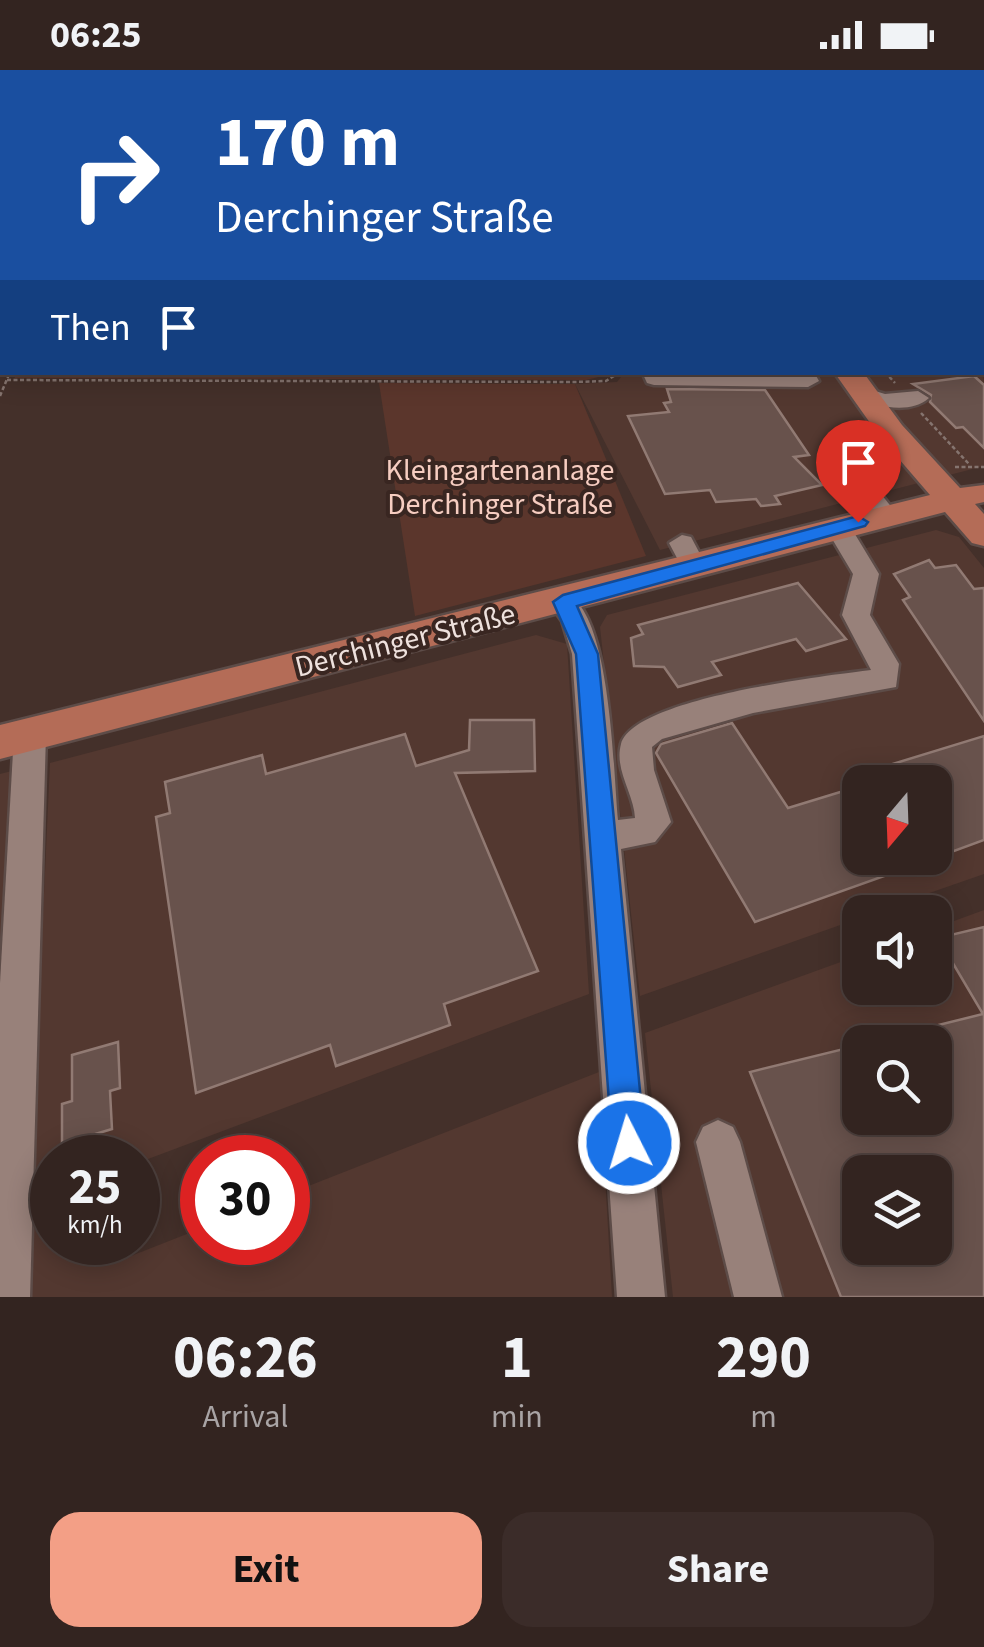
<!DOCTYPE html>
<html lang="en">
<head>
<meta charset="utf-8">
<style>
	:root { --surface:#332420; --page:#3b2c29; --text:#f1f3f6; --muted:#a9a4a5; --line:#4e413e; --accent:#f39f86 }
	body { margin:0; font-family:"Source Sans 3",sans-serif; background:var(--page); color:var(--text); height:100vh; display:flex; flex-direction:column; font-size:38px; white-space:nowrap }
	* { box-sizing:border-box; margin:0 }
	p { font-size:32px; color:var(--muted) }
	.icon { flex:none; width:55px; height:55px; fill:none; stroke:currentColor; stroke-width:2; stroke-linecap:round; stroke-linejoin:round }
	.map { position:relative; height:1227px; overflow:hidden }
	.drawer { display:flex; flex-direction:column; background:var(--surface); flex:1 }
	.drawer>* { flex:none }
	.banner { position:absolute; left:0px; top:0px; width:985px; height:305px; box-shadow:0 5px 25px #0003,0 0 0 2px var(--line); background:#1a4fa0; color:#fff; overflow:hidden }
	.needle { width:65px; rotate:199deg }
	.controls { position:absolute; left:842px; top:695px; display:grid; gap:20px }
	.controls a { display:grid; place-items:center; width:110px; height:110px; border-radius:20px; background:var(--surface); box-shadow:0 5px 25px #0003,0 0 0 2px var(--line); font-size:50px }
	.speed { position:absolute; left:30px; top:1065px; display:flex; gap:20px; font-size:50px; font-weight:700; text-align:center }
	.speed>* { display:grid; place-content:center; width:130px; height:130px; border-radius:50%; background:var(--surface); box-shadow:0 5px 25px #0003,0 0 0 2px var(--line); line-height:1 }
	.speed small { font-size:25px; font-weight:400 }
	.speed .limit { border:15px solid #d22; background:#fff; color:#111 }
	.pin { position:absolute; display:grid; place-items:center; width:85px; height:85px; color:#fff; margin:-102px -42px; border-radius:50% 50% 50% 0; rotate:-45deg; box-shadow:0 0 10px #0007 }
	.pin .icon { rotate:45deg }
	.me { position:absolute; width:110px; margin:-55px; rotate:355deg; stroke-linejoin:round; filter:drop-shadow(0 0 8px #0008) }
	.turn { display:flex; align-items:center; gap:35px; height:210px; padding:0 50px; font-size:45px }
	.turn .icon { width:130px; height:130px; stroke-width:2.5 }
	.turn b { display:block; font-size:70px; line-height:85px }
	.then { display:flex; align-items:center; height:95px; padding:0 50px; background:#0003; gap:20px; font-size:38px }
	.eta { display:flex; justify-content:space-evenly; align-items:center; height:170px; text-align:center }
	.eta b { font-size:60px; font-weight:700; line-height:70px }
	.action { display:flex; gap:20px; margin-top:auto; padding:20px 50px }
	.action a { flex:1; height:115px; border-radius:30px; background:var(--accent); color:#111; font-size:40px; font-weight:700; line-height:115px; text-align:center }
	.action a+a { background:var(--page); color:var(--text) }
	.status { display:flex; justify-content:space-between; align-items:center; height:70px; padding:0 50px; background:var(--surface); direction:ltr }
	.status svg { height:28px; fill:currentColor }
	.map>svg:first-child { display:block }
	.built { fill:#533830; fill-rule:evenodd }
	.green { fill:#5b362c }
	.building { fill:#68524c; stroke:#917a73; stroke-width:2.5; fill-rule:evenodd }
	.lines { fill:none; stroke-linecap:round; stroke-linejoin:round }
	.minor-casing { stroke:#5d4c48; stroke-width:5 }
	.major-casing { stroke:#5d4c48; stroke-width:5 }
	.path { stroke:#85746f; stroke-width:2.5; stroke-dasharray:4 2.5; stroke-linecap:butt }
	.minor { fill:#98817a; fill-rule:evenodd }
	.major { fill:#b46c57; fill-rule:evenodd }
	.route { fill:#1a73e8; stroke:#114b97; stroke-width:2.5 }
	.labels { text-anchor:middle; stroke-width:8; stroke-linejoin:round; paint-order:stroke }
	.park-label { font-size:30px; fill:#f6cdc1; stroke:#392621 }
	.street-label { font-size:30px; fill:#eee1dd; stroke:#392621 }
</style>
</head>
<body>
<div class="status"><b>06:25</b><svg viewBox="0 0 49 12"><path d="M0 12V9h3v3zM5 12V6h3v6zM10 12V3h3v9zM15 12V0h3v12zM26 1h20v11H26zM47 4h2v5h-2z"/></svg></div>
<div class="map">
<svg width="984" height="1227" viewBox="0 0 984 1227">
	<rect width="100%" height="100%" fill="#44302a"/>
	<g class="built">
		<polygon points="983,188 984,396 660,480 575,314 617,312 625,302 982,302"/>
		<path d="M936 460 959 467 984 498V804L875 842H860V848L640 926 600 557 607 545ZM860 712H935V788H860Z"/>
		<polygon points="536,565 567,574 589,924 140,1092 138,1113 138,1088 52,1088 52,1172 132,1173 131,1186 202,1158 202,1172 288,1172 288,1124 599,1002 612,1227 0,1227 0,704 16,700 20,963 38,956 50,693"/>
		<path d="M984 840V1227H673L645 963 860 885V918H935V858ZM860 972H935V1048H860ZM860 1102H935V1178H860Z"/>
	</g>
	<g class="green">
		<polygon points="333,0 690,0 699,2 333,2"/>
		<polygon points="13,302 615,302 615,303 586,310 15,308"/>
		<polygon points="379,313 575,314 646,486 415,546"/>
	</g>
	<g class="building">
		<polygon points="974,306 984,315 984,378 963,357 956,358 930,332 931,325 913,314"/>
		<polygon points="667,319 765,320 809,385 794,387 822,415 775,426 780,434 761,436 756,429 716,432 710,420 665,424 628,346 669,342 664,333 671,332"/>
		<polygon points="929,490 935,498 956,495 974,519 984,518 984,651 903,530 910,527 894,504"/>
		<polygon points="798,513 846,569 806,581 796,569 712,592 721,605 678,617 664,597 634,596 631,568 643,564 638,555"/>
		<polygon points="470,650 534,650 535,701 455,703 538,901 444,934 450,955 336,996 330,975 196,1023 156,747 170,743 165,712 262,685 266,704 405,664 416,696 469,680"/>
		<polygon points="732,653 788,738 860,716 860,788 929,790 755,852 656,683 661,674"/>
		<polygon points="984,666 984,770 935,788 935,712 883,712 873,700"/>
		<path d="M984 857V1227H841L750 1002 860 975V1048H935V972H895L894 966 983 944 938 868ZM860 1102H935V1178H860Z"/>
		<polygon points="118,972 120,1018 110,1021 112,1059 62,1074 62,1034 72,1031 72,985"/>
	</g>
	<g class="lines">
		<defs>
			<g id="minor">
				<polygon points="686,0 707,0 708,2 688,2"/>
				<polygon points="977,0 984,0 984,4 979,2"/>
				<rect x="982" y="38" width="2" height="9"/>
				<polygon points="642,302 814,302 819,311 808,317 654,315 647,313"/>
				<path d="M862 317 885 324 918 321 929 328C910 345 876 336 854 328V318Z"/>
				<polygon points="849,392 857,394 893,439 897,445 893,451 875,451 837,399"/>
				<path d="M838 449 847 451 879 504 870 545 899 594 896 617 753 643 662 669 652 677 654 700 671 752 655 772 621 779 665 1227H617L572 584 562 551 549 532 563 522C612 537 613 704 618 750L635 748C634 724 614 700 621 674 634 628 824 606 871 600L842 545 853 504 825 457Z"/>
				<polygon points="682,465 691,467 707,497 703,503 694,506 685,503 669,473"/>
				<polygon points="30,652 41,655 46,664 30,1227 0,1227 0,913 14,664 19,655"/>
				<polygon points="718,1050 733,1057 740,1072 782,1227 734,1227 696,1072 703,1057"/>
			</g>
			<polygon id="major" points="834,302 863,302 902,355 960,418 984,415 984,432 975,434 984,444 984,476 972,473 945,442 0,689 0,655 930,425 880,367"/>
		</defs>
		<use href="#minor" class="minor-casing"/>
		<use href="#major" class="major-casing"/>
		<g class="path">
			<polyline points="836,2 845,0"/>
			<polyline points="885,2 893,0"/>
			<polyline points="885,302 895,313"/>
			<polyline points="7,310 574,312 606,311 620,302"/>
			<polyline points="0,326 10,302"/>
			<polyline points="921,343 969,394"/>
			<polyline points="955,397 984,397"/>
		</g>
		<use href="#minor" class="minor"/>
		<use href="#major" class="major"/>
	</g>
	<polygon class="route" points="858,446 868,452 865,456 577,536 598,584 645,1073 640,1084 629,1089 617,1084 612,1073 576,584 553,532 563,525"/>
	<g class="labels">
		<g class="park-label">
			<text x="500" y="410">Kleingartenanlage<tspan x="500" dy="34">Derchinger Straße</tspan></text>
		</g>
		<g class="street-label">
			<text transform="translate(405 570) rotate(-14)" y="10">Derchinger Straße</text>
		</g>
	</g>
</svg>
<div class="controls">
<a><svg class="needle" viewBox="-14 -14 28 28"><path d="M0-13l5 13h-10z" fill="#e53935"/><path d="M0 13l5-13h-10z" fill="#a9a4a5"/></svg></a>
<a><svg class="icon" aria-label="sound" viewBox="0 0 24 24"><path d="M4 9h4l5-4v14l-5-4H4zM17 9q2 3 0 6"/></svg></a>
<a><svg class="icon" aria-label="search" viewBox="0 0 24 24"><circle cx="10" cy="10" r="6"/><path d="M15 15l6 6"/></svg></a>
<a><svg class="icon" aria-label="layers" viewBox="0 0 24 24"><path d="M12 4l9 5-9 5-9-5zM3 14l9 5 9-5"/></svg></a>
</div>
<div class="speed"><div>25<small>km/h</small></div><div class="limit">30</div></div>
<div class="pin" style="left:858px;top:452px;background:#d93025"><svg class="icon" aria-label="arrive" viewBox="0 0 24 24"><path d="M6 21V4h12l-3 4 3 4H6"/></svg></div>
<svg class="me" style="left:629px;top:1073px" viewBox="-20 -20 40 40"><circle r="17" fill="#1a73e8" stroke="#fff" stroke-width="3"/><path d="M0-11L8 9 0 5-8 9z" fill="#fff"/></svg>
<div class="banner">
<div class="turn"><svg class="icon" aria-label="right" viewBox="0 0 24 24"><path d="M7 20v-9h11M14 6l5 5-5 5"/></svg><div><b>170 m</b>Derchinger Straße</div></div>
<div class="then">Then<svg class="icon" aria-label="arrive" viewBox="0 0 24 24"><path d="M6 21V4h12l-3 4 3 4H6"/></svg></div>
</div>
</div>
<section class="drawer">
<div class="eta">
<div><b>06:26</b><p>Arrival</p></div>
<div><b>1</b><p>min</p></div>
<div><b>290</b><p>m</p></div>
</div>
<div class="action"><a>Exit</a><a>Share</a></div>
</section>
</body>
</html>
